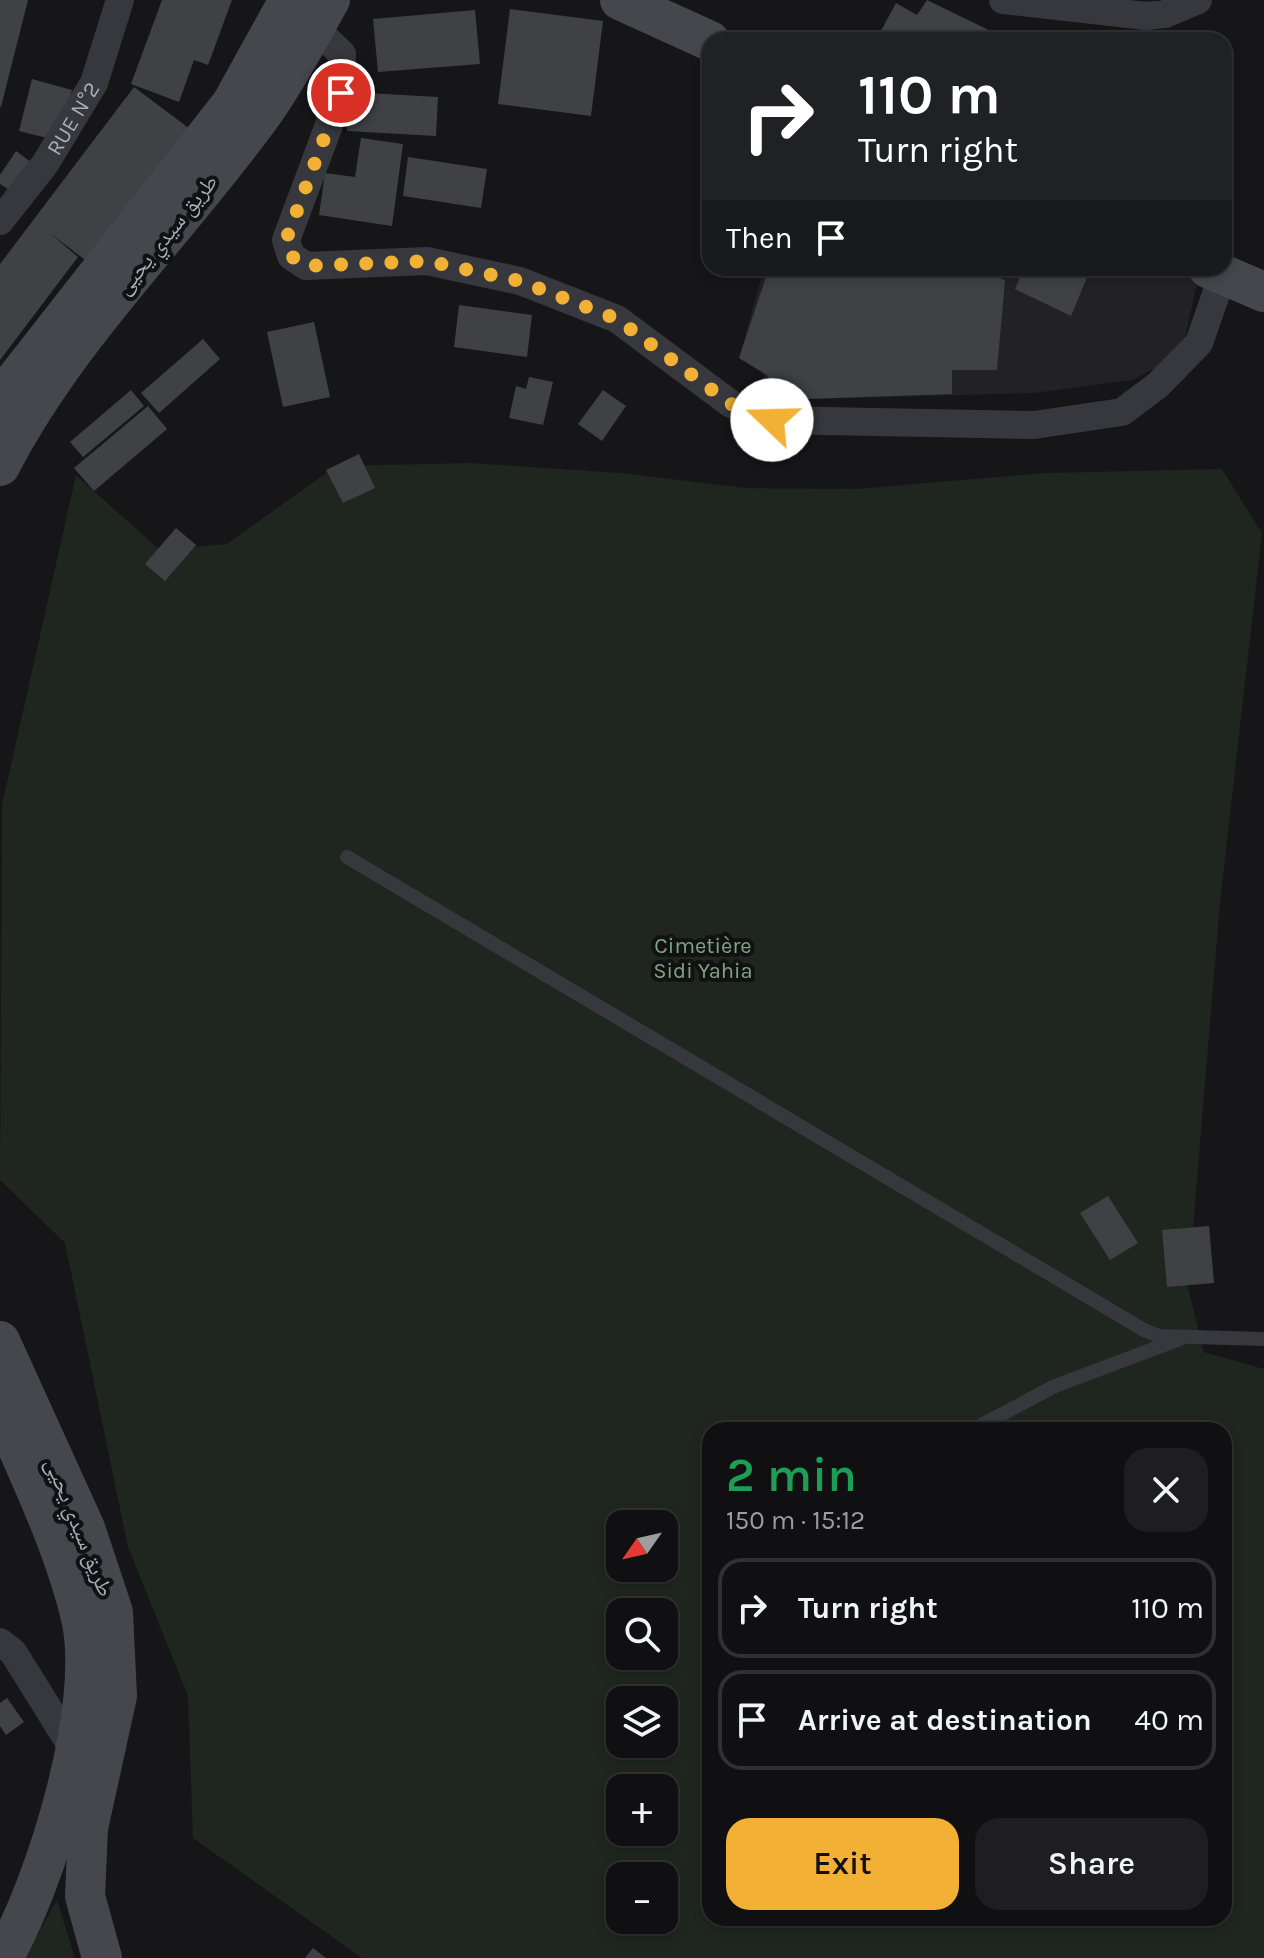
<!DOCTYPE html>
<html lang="en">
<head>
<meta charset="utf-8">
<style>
	:root { --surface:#101012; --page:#1e1e20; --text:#f1f3f6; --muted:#9c9d9f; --line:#303032; --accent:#f2b134 }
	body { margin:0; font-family:Karla,"Noto Naskh Arabic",sans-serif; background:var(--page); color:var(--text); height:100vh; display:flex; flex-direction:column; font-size:30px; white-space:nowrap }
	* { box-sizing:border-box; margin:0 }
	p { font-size:26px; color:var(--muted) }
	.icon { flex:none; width:44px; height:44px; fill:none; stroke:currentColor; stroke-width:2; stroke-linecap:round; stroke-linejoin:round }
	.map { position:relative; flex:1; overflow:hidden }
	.side { position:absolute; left:702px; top:1422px; width:530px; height:504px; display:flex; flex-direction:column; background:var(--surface); border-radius:24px; box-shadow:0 4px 12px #0003,0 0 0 2px var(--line) }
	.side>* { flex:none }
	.banner { position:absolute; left:702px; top:32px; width:530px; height:244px; border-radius:24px; box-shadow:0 4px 12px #0003,0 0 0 2px var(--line); background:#202124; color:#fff; overflow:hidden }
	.needle { width:52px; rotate:236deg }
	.tools { position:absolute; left:606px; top:1510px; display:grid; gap:16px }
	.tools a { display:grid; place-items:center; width:72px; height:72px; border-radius:16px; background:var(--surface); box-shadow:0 4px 12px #0003,0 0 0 2px var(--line); font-size:40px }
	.pin { position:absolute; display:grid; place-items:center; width:68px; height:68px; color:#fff; margin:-34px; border:4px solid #fff; border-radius:50%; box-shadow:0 2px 8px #0007 }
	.me { position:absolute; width:88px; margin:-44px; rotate:291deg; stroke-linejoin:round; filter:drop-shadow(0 0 6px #0008) }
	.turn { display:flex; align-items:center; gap:28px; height:168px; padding:0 24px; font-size:36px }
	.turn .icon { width:104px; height:104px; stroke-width:2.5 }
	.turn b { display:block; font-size:56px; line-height:68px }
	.then { display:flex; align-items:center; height:76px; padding:0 24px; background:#0003; gap:16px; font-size:30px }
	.round { display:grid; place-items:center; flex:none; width:84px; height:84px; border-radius:24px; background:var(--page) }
	.overview { display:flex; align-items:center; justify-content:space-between; height:136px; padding:0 24px }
	h1 { font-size:48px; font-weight:600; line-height:60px; color:#1e9e55 }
	.button { display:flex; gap:16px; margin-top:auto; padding:16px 24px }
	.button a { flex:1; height:92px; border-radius:24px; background:var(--accent); color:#111; font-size:32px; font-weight:600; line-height:92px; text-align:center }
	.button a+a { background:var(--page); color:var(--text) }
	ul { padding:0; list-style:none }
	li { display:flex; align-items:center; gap:24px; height:100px; margin:0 16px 12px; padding:0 8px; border:4px solid var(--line); border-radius:24px }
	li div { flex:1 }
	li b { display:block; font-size:30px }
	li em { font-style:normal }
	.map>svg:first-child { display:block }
	.built { fill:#222225 }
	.green { fill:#1e261f; fill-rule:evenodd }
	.building { fill:#404145 }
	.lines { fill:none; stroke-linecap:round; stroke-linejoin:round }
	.lane { stroke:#37383d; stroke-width:14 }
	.street { stroke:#37383d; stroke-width:28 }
	.secondary { stroke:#45474d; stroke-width:40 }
	.route { stroke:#f2b134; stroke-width:14; stroke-dasharray:0 25.2 }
	.labels { text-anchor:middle; stroke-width:8; stroke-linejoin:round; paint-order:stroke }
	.street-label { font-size:22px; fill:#a8adb8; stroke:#111113 }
	.park-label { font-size:22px; fill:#7fa381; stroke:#111113 }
</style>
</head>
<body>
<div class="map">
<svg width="1264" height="1958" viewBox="0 0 1264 1958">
	<rect width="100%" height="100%" fill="#161618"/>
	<polygon class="built" points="764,268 1174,268 1198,279 1184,342 1160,366 1132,380 1034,393 775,400 762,372 739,358"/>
	<g class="green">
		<path d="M471 463 621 473 746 488 856 489 1046 473 1222 469 1262 533 1220 903 1188 1288 1204 1352 1264 1369V1958H362L193 1838 188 1696 128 1547 65 1243 0 1180 2 805 76 475 160 550 227 544 336 466ZM710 1430H1224V1918H710ZM620 1524H664V1568H620ZM620 1612H664V1656H620ZM620 1700H664V1744H620ZM620 1788H664V1832H620ZM620 1876H664V1920H620Z"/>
		<polygon points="57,1900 75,1958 25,1958"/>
	</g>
	<g class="building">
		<polygon points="0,0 28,0 1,107 0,107"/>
		<polygon points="162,0 232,0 208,65 194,60 179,102 131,84"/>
		<polygon points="927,0 1007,39 1012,30 1030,40 876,40 896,3 917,15"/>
		<polygon points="510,9 603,21 591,116 498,104"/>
		<polygon points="475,10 480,64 378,72 373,19"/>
		<polygon points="32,79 72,90 59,141 19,131"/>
		<polygon points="134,87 190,129 89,263 50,233 78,257 0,360 0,264"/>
		<polygon points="350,92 438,97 436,136 347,131"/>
		<polygon points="361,138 403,144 392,226 319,215 325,173 355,177"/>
		<polygon points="16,151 35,165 16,194 0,184 0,175"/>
		<polygon points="408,157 487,169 481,208 403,196"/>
		<polygon points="769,268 806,268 803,276 853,268 969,268 1005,280 997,370 952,370 952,394 775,400 767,375 739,358"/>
		<polygon points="1024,268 1091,268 1071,316 1015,289"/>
		<polygon points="459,305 532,315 527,357 454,347"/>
		<polygon points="314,322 330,397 283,407 267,332"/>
		<polygon points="203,339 220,359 159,413 141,393"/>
		<polygon points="529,377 553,382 543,425 509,418 516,386 526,389"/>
		<polygon points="131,390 144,406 83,457 70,442"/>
		<polygon points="603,390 626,406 602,441 578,424"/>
		<polygon points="148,406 167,429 94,491 74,468"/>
		<polygon points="359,454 375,488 343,503 326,470"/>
		<polygon points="176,528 196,545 165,581 145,564"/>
		<polygon points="1108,1196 1138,1243 1110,1260 1080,1213"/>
		<polygon points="1209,1226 1214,1283 1167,1287 1162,1230"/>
		<polygon points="7,1698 24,1722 6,1735 0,1726 0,1703"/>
		<polygon points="313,1948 326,1958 305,1958"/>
	</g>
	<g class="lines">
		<g class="lane">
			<polyline points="347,857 1144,1330 1159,1336 1264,1339"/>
			<polyline points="972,1430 1055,1386 1180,1339"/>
		</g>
		<g class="street">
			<polyline points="1003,0 1146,16 1165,14 1198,0"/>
			<polyline points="314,27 342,54 341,93 286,240 291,256 306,266 427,261 520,281 617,319 731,404 772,420 1034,425 1122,412 1158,385 1199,343 1223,274"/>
			<path id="s1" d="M0 221 45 164 94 83 120 0"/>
			<polyline points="0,1642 13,1652 74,1750"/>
		</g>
		<g class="secondary">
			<polyline points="620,0 710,41"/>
			<polyline points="1208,268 1264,292"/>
			<polyline points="0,407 16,379 232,103 289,0"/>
			<path d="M0 466C68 334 179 230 265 110 289 76 309 37 330 0"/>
			<polyline points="0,1341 85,1528 113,1612 117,1696 88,1828 85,1896 102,1958"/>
			<path d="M0 1407C29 1476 64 1545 81 1618 101 1705 47 1881 3 1958"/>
		</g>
	</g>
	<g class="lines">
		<polyline class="route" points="341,93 286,240 291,256 306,266 427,261 520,281 617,319 731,404 772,420"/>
	</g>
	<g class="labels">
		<g class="street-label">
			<text dy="8" stroke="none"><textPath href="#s1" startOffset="126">RUE N°2</textPath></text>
			<text transform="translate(166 234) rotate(-51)" y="8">طريق سيدي يحيى</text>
			<text transform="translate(80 1527) rotate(68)" y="8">طريق سيدي يحيى</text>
		</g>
		<g class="park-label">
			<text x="703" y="953">Cimetière<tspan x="703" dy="25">Sidi Yahia</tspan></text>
		</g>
	</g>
</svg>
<div class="tools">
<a><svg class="needle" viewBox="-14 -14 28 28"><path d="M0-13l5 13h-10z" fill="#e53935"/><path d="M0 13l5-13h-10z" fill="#9c9d9f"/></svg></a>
<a><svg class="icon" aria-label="search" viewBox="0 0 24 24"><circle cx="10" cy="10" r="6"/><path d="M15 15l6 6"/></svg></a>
<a><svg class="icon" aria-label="layers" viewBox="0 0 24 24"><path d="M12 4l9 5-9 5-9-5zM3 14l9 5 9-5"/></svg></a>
<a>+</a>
<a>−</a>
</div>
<div class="pin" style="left:341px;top:93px;background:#d93025"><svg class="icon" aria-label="arrive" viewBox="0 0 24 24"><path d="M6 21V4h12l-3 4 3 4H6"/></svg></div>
<svg class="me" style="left:772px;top:420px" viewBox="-20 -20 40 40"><circle r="19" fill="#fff"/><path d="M0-13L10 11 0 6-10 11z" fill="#f2b134"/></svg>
<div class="banner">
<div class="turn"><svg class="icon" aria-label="right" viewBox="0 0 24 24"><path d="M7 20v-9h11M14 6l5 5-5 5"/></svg><div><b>110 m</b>Turn right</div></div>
<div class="then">Then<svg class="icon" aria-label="arrive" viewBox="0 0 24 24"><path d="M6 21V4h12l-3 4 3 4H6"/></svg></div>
</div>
<section class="side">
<div class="overview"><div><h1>2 min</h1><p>150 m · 15:12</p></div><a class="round"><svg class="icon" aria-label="close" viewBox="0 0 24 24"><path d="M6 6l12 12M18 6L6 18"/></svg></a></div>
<ul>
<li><svg class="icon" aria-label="right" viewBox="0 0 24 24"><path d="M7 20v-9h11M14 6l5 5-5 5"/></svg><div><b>Turn right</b></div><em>110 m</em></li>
<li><svg class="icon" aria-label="arrive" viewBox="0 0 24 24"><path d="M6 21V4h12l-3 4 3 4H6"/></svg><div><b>Arrive at destination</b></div><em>40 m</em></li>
</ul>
<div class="button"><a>Exit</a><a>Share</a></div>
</section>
</div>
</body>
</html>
